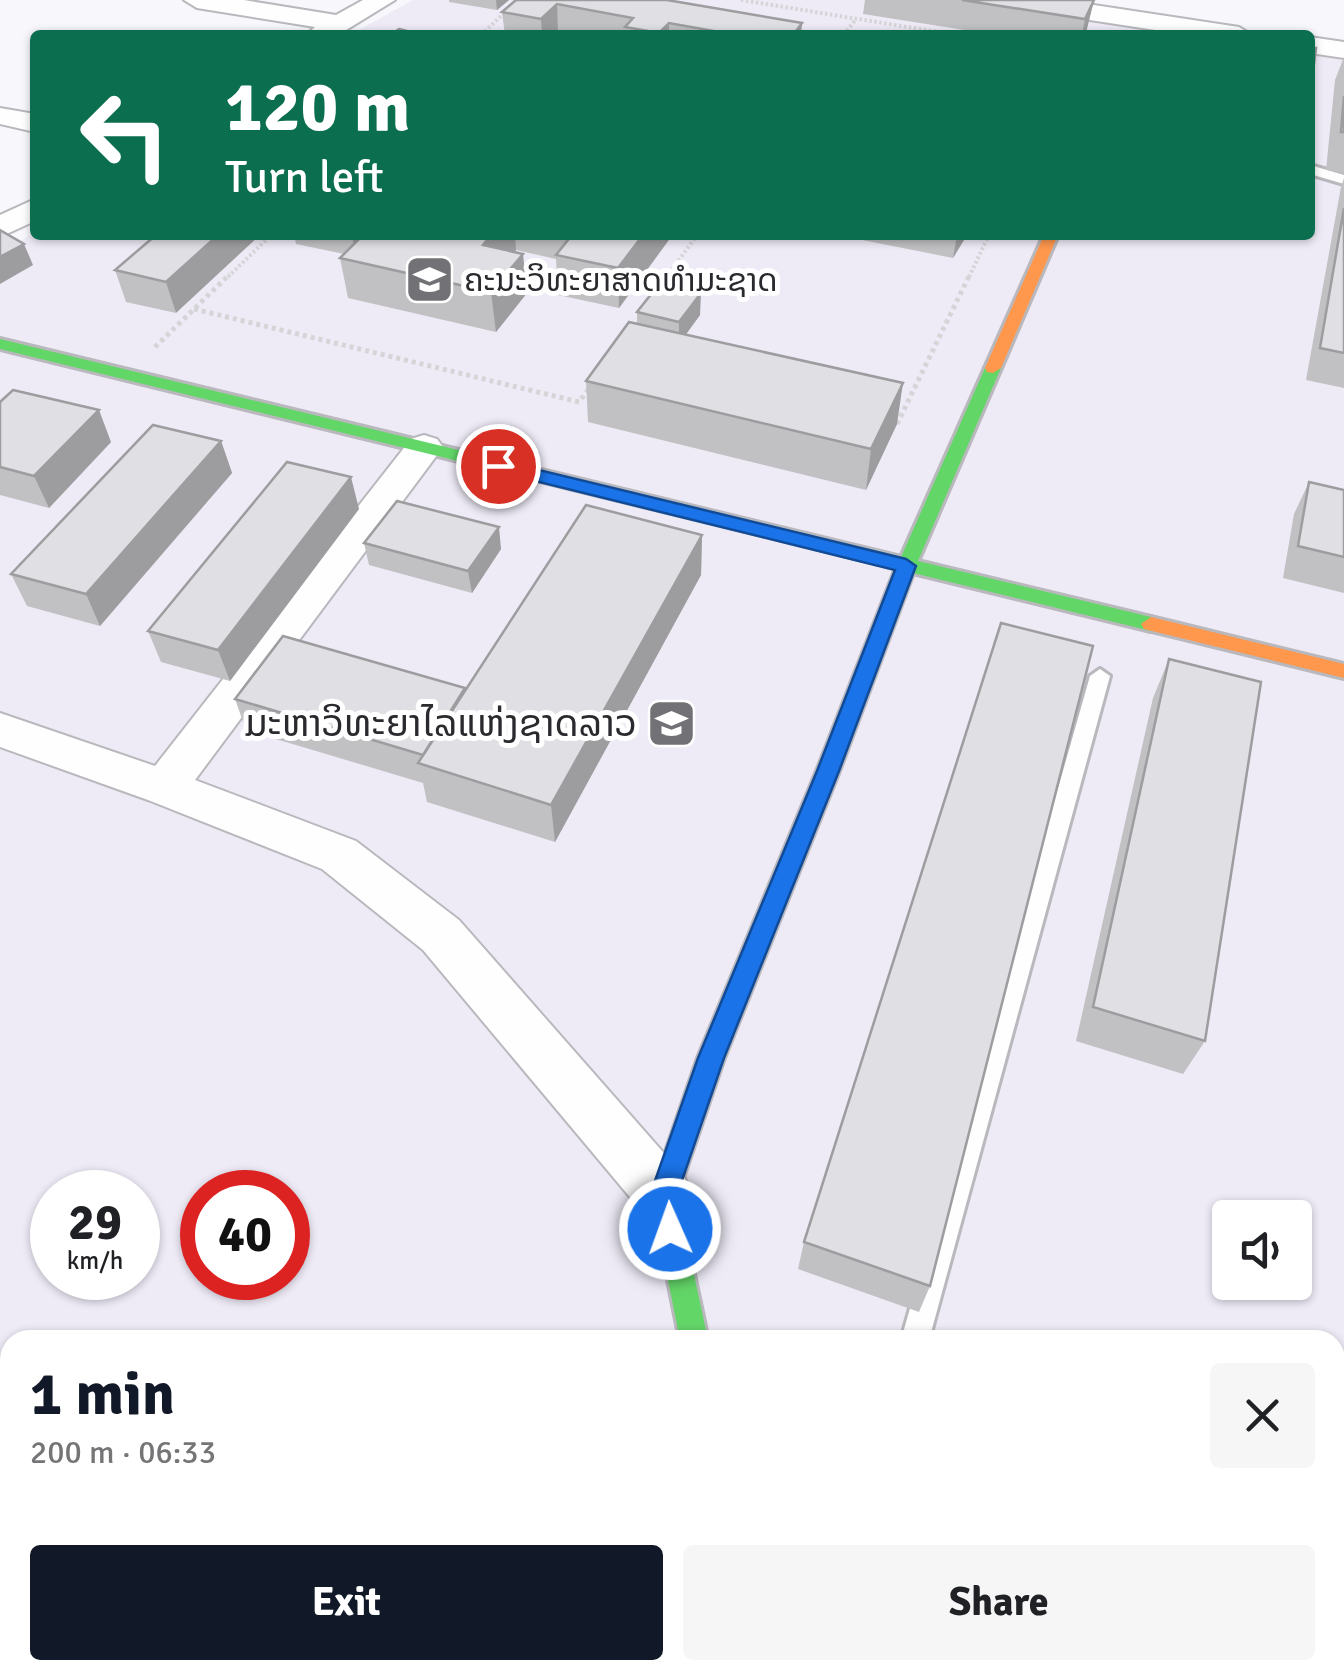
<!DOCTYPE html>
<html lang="en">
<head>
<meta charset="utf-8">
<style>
	:root { --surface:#fff; --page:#f6f6f6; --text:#202124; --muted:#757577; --accent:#111827 }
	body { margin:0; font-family:Signika,"Noto Sans Lao",sans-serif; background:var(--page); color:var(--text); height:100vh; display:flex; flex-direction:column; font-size:38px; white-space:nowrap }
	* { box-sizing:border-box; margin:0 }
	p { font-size:32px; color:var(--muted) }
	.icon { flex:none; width:55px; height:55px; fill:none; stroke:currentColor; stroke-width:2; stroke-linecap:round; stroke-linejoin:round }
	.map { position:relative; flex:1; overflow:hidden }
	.side { position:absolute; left:0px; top:1330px; width:1345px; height:350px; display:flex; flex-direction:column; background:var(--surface); border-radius:30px 30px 0 0; box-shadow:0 2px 8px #0004 }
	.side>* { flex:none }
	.banner { position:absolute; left:30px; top:30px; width:1285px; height:210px; border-radius:10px; box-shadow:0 2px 8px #0004; background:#0b6e4f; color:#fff; overflow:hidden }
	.tools { position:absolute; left:1212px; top:1200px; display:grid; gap:20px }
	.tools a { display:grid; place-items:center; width:100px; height:100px; border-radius:10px; background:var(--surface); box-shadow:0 2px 8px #0004; font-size:50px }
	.speed { position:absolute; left:30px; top:1170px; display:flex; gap:20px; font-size:50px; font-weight:700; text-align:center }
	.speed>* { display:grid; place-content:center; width:130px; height:130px; border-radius:50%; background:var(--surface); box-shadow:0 2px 8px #0004; line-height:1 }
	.speed small { font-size:25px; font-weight:400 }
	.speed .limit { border:15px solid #d22; background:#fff; color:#111 }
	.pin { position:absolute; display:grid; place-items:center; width:85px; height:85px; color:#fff; margin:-42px; border:5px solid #fff; border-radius:50%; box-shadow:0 2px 10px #0007 }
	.me { position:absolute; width:110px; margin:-55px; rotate:358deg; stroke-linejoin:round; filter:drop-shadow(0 0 8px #0008) }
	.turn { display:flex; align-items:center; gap:35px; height:210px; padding:0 30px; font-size:45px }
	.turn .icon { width:130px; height:130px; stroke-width:2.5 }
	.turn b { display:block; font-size:70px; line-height:85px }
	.round { display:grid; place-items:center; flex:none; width:105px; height:105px; border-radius:10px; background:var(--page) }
	.headline { display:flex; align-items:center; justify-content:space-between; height:170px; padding:0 30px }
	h1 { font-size:60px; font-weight:700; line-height:75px; color:var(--accent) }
	.cta { display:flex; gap:20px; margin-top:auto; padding:20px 30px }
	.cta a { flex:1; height:115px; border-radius:10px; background:var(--accent); color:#fff; font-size:40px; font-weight:700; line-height:115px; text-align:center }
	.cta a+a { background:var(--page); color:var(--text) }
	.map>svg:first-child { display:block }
	.built { fill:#eeebf7; fill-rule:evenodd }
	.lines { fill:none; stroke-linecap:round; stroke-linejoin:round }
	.lane-casing { stroke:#b9b8bd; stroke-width:6 }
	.street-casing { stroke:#b9b8bd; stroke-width:4 }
	.fast-casing { stroke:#b9b8bd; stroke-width:6 }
	.slow-casing { stroke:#b9b8bd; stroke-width:6 }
	.path-far1 { stroke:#d5d5d7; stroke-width:4; stroke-dasharray:2.5 2.5; stroke-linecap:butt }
	.path { stroke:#d5d5d7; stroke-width:5; stroke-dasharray:4 4; stroke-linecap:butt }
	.lane { fill:#fefeff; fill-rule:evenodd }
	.street { fill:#fefeff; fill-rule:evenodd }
	.fast { fill:#63d668; fill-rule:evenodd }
	.slow { fill:#ff974d; fill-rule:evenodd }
	.wall { fill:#c1c0c3 }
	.shaded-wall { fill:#9d9c9f }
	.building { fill:#e0dfe3; stroke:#9d9c9f; stroke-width:2.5 }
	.route { fill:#1a73e8; stroke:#114b97; stroke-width:2.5 }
	.labels { text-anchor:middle; stroke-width:10; stroke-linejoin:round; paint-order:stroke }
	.far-poi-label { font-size:32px; fill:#2a292d; stroke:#fff; text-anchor:start }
	.poi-label { font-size:38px; fill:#2a292d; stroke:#fff; text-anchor:end }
</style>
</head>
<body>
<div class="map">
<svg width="1344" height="1680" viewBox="0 0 1344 1680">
	<rect width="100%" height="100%" fill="#f8f7fc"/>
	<g class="built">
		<polygon points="413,0 956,0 1182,35 350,35"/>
		<path d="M1310 55 1344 60V1680H0V254L35 232V235H1310ZM52 1192H138V1278H52ZM202 1192H288V1278H202ZM1230 1218H1295V1282H1230ZM10 1340H1335V1670H10Z"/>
	</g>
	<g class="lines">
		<defs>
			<g id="lane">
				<polygon points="1310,165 1344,175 1344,184 1310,174"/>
				<polygon points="1100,669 1110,676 929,1340 901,1340 1090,676"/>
				<polygon points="1052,1670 1084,1670 1084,1680 1050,1680"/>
			</g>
			<g id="street">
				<polygon points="184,0 244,0 336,15 363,0 395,0 338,35 306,35 315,27 197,8"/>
				<polygon points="998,0 1061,0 1239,27 1252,35 1188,35 1011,8"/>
				<polygon points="1310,37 1344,42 1344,58 1310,53"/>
				<polygon points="0,108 35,114 35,132 0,124"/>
				<polygon points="35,199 35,221 0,237 0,215"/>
				<polygon points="424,435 437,439 443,447 195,780 356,841 459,920 684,1176 692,1195 684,1214 664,1222 644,1214 423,950 322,869 148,800 0,747 0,713 155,766 411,439"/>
				<polygon points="782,1670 852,1670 856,1680 786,1680"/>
			</g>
			<polygon id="fast" points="0,339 901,557 985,368 993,363 999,364 1001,368 918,561 1151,617 1161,624 1151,631 913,573 839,771 724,1058 677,1195 708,1340 680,1340 651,1195 698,1058 817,771 896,568 0,349"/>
			<g id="slow">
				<polygon points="1044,235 1058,235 1001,368 993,373 987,372 985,368"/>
				<polygon points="1151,617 1344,664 1344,678 1144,629 1141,624"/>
			</g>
		</defs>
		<use href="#lane" class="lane-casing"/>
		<use href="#street" class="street-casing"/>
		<use href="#fast" class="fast-casing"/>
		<use href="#slow" class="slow-casing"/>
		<g class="path-far1">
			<polyline points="741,0 957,35"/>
			<polyline points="481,35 518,0"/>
			<polyline points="844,35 856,19"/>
			<polyline points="228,277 271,235"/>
			<polyline points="667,277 697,235"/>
			<polyline points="969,277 989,235"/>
		</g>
		<g class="path">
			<polyline points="660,287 669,274"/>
			<polyline points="194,309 579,402 590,387"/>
			<polyline points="155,347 230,274"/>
			<polyline points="897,424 970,274"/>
		</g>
		<use href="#lane" class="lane"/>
		<use href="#street" class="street"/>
		<use href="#fast" class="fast"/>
		<use href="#slow" class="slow"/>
	</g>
	<g class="wall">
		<polygon points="449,0 509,0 497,10 449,2"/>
		<polygon points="516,0 801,35 569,35 558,33 556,35 505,35 502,12"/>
		<polygon points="865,0 1094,0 1085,35 996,35 863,14"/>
		<polygon points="1344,57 1344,173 1326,170 1335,80"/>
		<polygon points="1344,178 1344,388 1306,380 1341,187"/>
		<polygon points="156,235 176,313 126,302 115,270"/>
		<polygon points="294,235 671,235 671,237 619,308 558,295 556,259 516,250 515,252 527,293 496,332 348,298 340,258 344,254 296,244"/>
		<polygon points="837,235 967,235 953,258"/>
		<polygon points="637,312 700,315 686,334 897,424 866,490 588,422 586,381 637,323"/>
		<polygon points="0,402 111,442 49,508 0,495"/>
		<polygon points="221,441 232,473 100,626 27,606 11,574"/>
		<polygon points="1309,482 1344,490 1344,593 1283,578 1294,514"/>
		<polygon points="359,509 230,681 161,662 148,631"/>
		<polygon points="702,535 701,575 555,842 427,802 423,783 246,730 235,699 465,688 465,691"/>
		<polygon points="364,543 501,549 472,593 369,565"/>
		<polygon points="1169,659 1205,1041 1183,1074 1076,1041 1153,698"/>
		<polygon points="804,1242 930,1286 919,1312 798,1269"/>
		<polygon points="1200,1670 1335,1670 1344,1680 1198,1680"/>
	</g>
	<g class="shaded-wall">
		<polygon points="496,0 509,0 497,10"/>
		<polygon points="1094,0 1087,29 1085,35 1082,35 1085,19"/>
		<polygon points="557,4 558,33 556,35 542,35 541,19"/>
		<polygon points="669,23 669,35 659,35 659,33"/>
		<polygon points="802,23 801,35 793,35"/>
		<polygon points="218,235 260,235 176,313 166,282"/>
		<polygon points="352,235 378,235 356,257"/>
		<polygon points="491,235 515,235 516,250 487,285 483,245"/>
		<polygon points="643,235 671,235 671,237 619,308 618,268"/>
		<polygon points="957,235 967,235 953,258"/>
		<polygon points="24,244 33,265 0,284 0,257"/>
		<polygon points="523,254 527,293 496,332 491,292"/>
		<polygon points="701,293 700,315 679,344 679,322"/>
		<polygon points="903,383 897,424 866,490 871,449"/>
		<polygon points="99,410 111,442 49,508 34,476"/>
		<polygon points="221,441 232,473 100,626 86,594"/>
		<polygon points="351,477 359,509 230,681 218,650"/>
		<polygon points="499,527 501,549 472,593 468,571"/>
		<polygon points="702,535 701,575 555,842 551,805"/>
	</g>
	<g class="building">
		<polygon points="516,0 667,0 802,23 793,35 736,35 669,23 659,33 625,27 633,18 557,4 541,19 502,12"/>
		<polygon points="962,0 1094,0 1085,19"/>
		<polygon points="399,29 423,35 390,35"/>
		<polygon points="1310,48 1316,48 1314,64 1310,64"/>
		<polygon points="1344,96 1344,132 1341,132"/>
		<polygon points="1344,208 1344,353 1320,348"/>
		<polygon points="0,230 24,244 0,257"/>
		<polygon points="156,235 218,235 166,282 115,270"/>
		<polygon points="363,235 491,235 483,245 523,254 491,292 340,258"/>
		<polygon points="572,235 643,235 618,268 556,255"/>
		<polygon points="660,283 701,293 679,322 637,312"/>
		<polygon points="629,322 903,383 871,449 586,381"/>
		<polygon points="13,390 99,410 34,476 0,467 0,402"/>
		<polygon points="153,425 221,441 86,594 11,574"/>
		<polygon points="287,462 351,477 218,650 148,631"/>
		<polygon points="1309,482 1344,490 1344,557 1298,546"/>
		<polygon points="397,501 499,527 468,571 364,543"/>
		<polygon points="586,505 702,535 551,805 418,763"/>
		<polygon points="1001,623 1093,646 930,1286 804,1242"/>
		<polygon points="283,636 465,688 423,755 235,699"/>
		<polygon points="1169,659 1261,682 1205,1041 1093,1007"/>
		<polygon points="1335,1401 1344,1404 1344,1680 1226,1680 1228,1670 1335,1670"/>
	</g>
	<polygon class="route" points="498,460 906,559 916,566 839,771 724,1058 677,1195 684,1229 680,1239 670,1243 660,1239 650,1195 698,1058 817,771 895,570 491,470 491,461"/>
	<defs>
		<symbol id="university-square" viewBox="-11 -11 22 22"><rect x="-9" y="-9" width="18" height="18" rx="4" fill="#727175" stroke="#fff"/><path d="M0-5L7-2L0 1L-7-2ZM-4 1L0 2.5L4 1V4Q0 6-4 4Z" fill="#fff"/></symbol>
	</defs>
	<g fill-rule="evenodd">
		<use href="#university-square" x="402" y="252" width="55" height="55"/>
		<use href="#university-square" x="644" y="696" width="55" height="55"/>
	</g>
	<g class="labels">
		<g class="far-poi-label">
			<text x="464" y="291">ຄະນະວິທະຍາສາດທຳມະຊາດ</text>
		</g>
		<g class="poi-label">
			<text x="637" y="736">ມະຫາວິທະຍາໄລແຫ່ງຊາດລາວ</text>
		</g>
	</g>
</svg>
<div class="tools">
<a><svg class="icon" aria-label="sound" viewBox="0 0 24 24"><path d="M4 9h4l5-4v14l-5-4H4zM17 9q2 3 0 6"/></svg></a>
</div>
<div class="speed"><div>29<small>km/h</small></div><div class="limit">40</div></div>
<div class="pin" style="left:498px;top:466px;background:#d93025"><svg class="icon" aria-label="arrive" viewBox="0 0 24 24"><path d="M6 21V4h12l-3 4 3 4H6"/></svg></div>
<svg class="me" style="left:670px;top:1229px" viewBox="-20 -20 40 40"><circle r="17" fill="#1a73e8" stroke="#fff" stroke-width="3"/><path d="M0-11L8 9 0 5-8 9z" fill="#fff"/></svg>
<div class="banner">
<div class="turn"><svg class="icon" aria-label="left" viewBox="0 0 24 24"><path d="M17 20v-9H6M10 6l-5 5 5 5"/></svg><div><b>120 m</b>Turn left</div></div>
</div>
<section class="side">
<div class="headline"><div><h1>1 min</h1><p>200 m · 06:33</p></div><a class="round"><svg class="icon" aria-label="close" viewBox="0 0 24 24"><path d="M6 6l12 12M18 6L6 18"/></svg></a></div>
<div class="cta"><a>Exit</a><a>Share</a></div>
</section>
</div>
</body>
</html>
